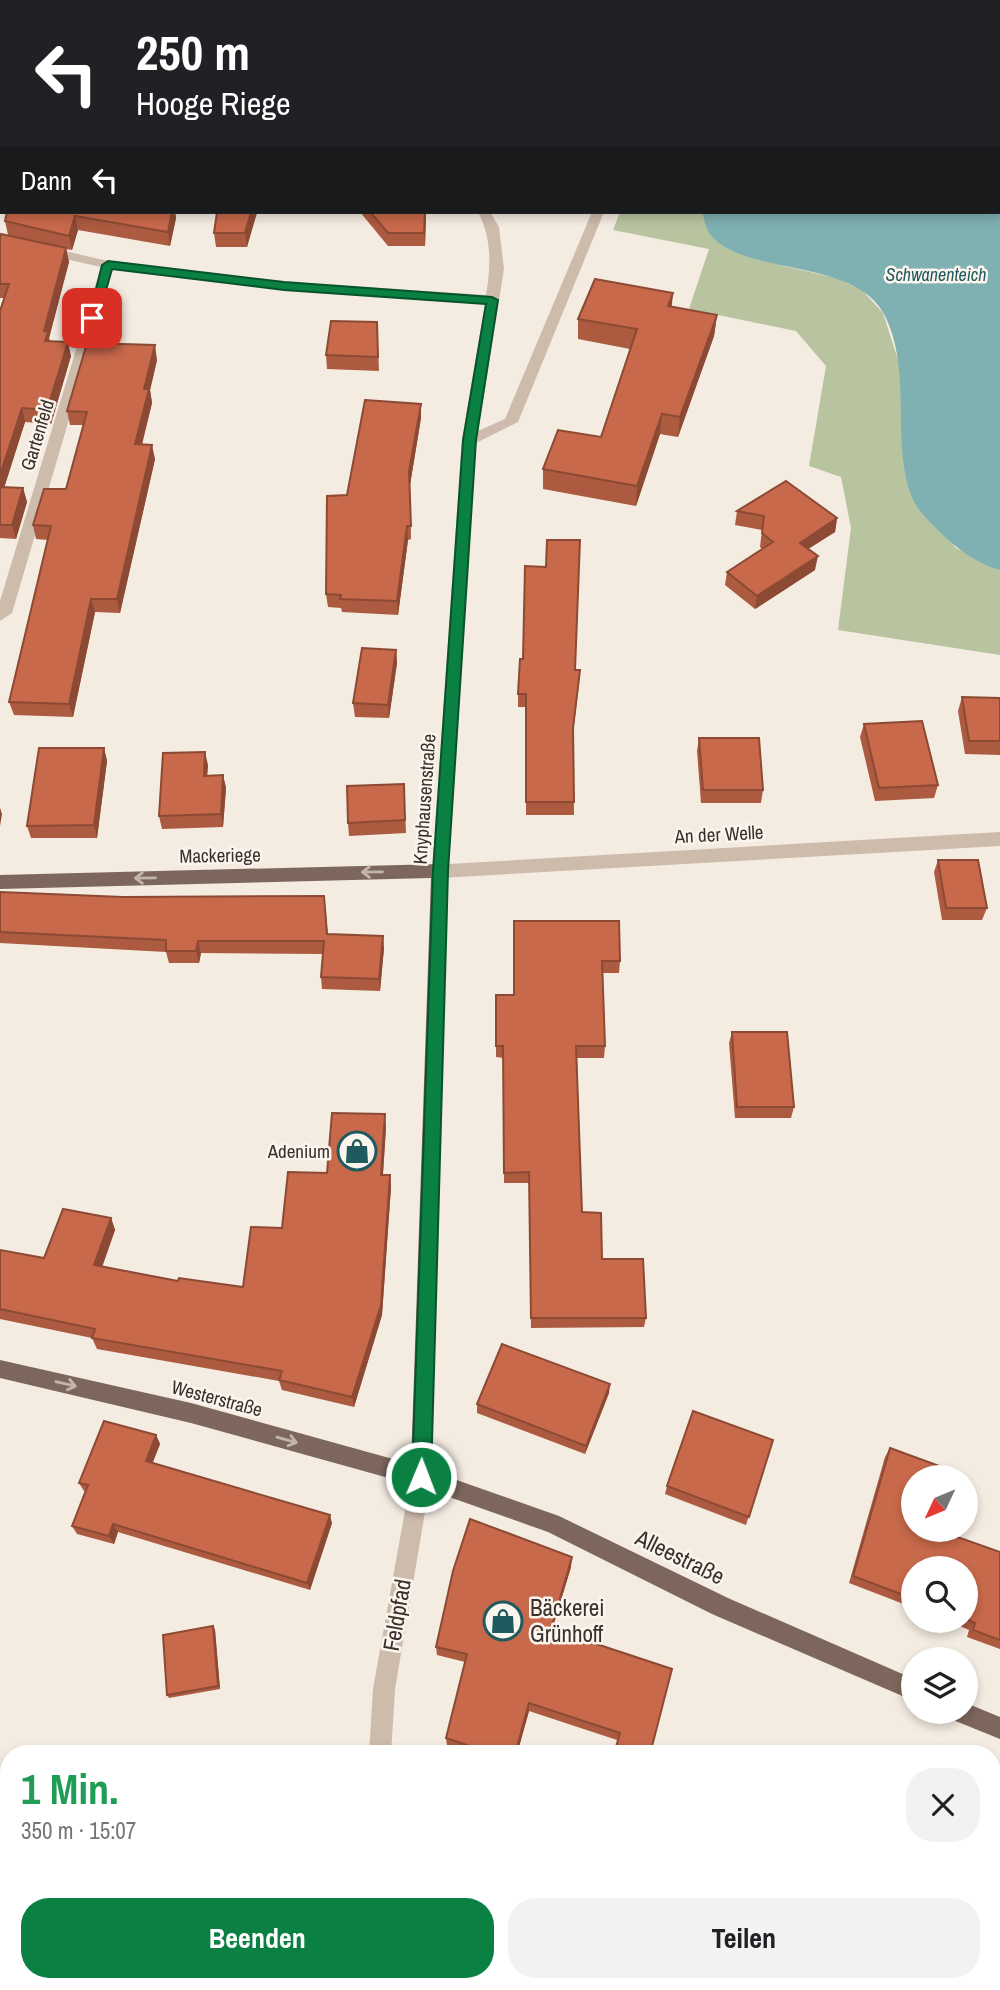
<!DOCTYPE html>
<html lang="de">
<head>
<meta charset="utf-8">
<style>
	:root { --surface:#fff; --page:#f2f2f2; --text:#202124; --muted:#757577; --accent:#0b8043 }
	body { margin:0; font-family:"Archivo Narrow",sans-serif; background:var(--page); color:var(--text); height:100vh; display:flex; flex-direction:column; font-size:26px; white-space:nowrap }
	* { box-sizing:border-box; margin:0 }
	p { font-size:23px; color:var(--muted) }
	.icon { flex:none; width:38px; height:38px; fill:none; stroke:currentColor; stroke-width:2; stroke-linecap:round; stroke-linejoin:round }
	.map { position:relative; flex:1; overflow:hidden }
	.drawer { position:absolute; left:0px; top:1745px; width:1001px; height:247px; display:flex; flex-direction:column; background:var(--surface); border-radius:28px 28px 0 0; box-shadow:0 4px 10px #0003 }
	.drawer>* { flex:none }
	.banner { position:absolute; left:0px; top:0px; width:1001px; height:214px; box-shadow:0 4px 10px #0003; background:#202124; color:#fff; overflow:hidden }
	.needle { width:46px; rotate:226deg }
	.controls { position:absolute; left:901px; top:1465px; display:grid; gap:14px }
	.controls a { display:grid; place-items:center; width:77px; height:77px; border-radius:50%; background:var(--surface); box-shadow:0 4px 10px #0003; font-size:35px }
	.pin { position:absolute; display:grid; place-items:center; width:60px; height:60px; color:#fff; margin:-30px; border-radius:14px; box-shadow:0 4px 10px #0006 }
	.me { position:absolute; width:77px; margin:-38px; rotate:1deg; stroke-linejoin:round; filter:drop-shadow(0 0 5px #0008) }
	.turn { display:flex; align-items:center; gap:24px; height:147px; padding:0 21px; font-size:32px }
	.turn .icon { width:91px; height:91px; stroke-width:2.5 }
	.turn b { display:block; font-size:49px; line-height:60px }
	.then { display:flex; align-items:center; height:66px; padding:0 21px; background:#0003; gap:14px; font-size:26px }
	.round { display:grid; place-items:center; flex:none; width:74px; height:74px; border-radius:28px; background:var(--page) }
	.overview { display:flex; align-items:center; justify-content:space-between; height:119px; padding:0 21px }
	h1 { font-size:42px; font-weight:700; line-height:52px; color:#1e9e55 }
	.primary-button { display:flex; gap:14px; margin-top:auto; padding:14px 21px }
	.primary-button a { flex:1; height:80px; border-radius:28px; background:var(--accent); color:#fff; font-size:28px; font-weight:700; line-height:80px; text-align:center }
	.primary-button a+a { background:var(--page); color:var(--text) }
	.map>svg:first-child { display:block }
	.green { fill:#b8c4a0 }
	.water { fill:#7fb0b2 }
	.lines { fill:none; stroke-linecap:round; stroke-linejoin:round }
	.minor { fill:#cdbbac; fill-rule:evenodd }
	.major { fill:#7d675c; fill-rule:evenodd }
	.wall { fill:#ac5a40 }
	.shaded-wall { fill:#8c4a34 }
	.building { fill:#c8694b; stroke:#8c4a34; stroke-width:2 }
	.oneway { stroke:#c2b5ac }
	.route { fill:#0b8043; stroke:#07532c; stroke-width:2 }
	.labels { text-anchor:middle; stroke-width:5; stroke-linejoin:round; paint-order:stroke }
	.far-water-label { font-size:18px; font-style:italic; fill:#1f5a5e; stroke:#fbf5ee }
	.street-label { font-size:19px; fill:#3b302b; stroke:#fbf5ee }
	.poi-label { font-size:19px; fill:#3b302b; stroke:#fbf5ee; text-anchor:end }
	.near-street-label { font-size:23px; fill:#3b302b; stroke:#fbf5ee }
	.near-poi-label { font-size:23px; fill:#3b302b; stroke:#fbf5ee; text-anchor:start }
</style>
</head>
<body>
<div class="map">
<svg width="1000" height="1990" viewBox="0 0 1000 1990">
	<rect width="100%" height="100%" fill="#f4ebe1"/>
	<polygon class="green" points="620,212 702,212 709,233 780,265 836,278 862,290 883,313 899,363 906,471 915,503 956,548 1000,570 1000,655 838,630 851,528 841,477 809,466 826,366 796,331 689,309 709,249 613,230"/>
	<path class="water" d="M1000 144V570C978 564 958 550 942 534 933 525 920 513 914 502 889 447 914 371 884 314 853 257 742 277 709 233 706 228 704 218 702 213L999 212Z"/>
	<g class="lines">
		<g class="minor">
			<polygon points="285,0 297,0 299,2 287,2"/>
			<polygon points="683,0 695,0 682,2"/>
			<path d="M478 212H490L499 227 504 269 478 431 505 419 592 212H604L518 422 476 443 449 864 1000 832V846L440 878 434 876 432 871 462 440 485 304 284 290 113 270 12 613 0 621V601L101 267 0 244V236L108 261 284 282 486 295C491 266 492 238 478 212Z"/>
			<polygon points="421,1467 428,1470 431,1477 395,1689 391,1754 369,1754 373,1689 411,1477 414,1470"/>
			<polygon points="416,1983 440,1983 442,1990 418,1990"/>
		</g>
		<g class="major">
			<polygon points="440,864 448,871 431,1471 559,1516 728,1598 914,1679 914,1701 712,1614 548,1532 421,1487 191,1423 0,1378 0,1360 191,1403 411,1464 431,878 0,889 0,875"/>
			<polygon points="966,1703 1000,1717 1000,1739 953,1720 950,1712 966,1712"/>
		</g>
	</g>
	<g class="wall">
		<polygon points="0,0 128,0 128,2 2,2 2,51 0,51"/>
		<polygon points="162,0 245,0 247,2 163,2"/>
		<polygon points="7,212 175,212 176,218 170,246 78,230 72,250 66,249 69,262 49,338 50,341 71,356 51,424 25,422 4,487 23,488 27,502 16,539 0,538 0,311 4,298 0,298 0,238 8,235 5,221"/>
		<polygon points="217,212 256,212 247,247 216,247 214,233"/>
		<polygon points="360,212 426,212 425,246 388,246"/>
		<polygon points="673,293 671,307 717,315 714,336 678,437 660,434 636,506 543,489 543,469 601,437 630,349 578,339 578,319"/>
		<polygon points="377,322 379,371 327,369 326,355"/>
		<polygon points="157,360 150,390 152,403 142,445 155,459 120,613 95,612 73,717 14,715 9,702 48,540 36,539 33,525 66,489 83,425 70,425 67,411"/>
		<polygon points="421,418 410,485 411,539 408,540 398,615 342,612 341,608 328,607 326,594 347,495"/>
		<polygon points="737,511 837,518 835,532 808,549 815,570 755,609 725,585 727,572 762,549 760,547 762,530 735,525"/>
		<polygon points="396,650 397,663 389,718 355,717 353,703"/>
		<polygon points="575,670 580,670 573,734 574,815 526,815 526,707 518,707 518,694"/>
		<polygon points="962,697 1000,698 1000,755 965,754 958,711"/>
		<polygon points="864,724 938,785 934,798 875,801 860,737"/>
		<polygon points="699,738 763,790 761,803 701,803 697,751"/>
		<polygon points="104,748 107,761 97,838 31,838 27,826"/>
		<polygon points="208,765 207,776 223,775 226,788 223,827 162,829 159,816"/>
		<polygon points="404,784 406,833 349,836 348,823"/>
		<polygon points="938,860 987,908 982,920 942,920 934,872"/>
		<polygon points="0,892 123,897 324,896 328,934 384,948 380,991 322,989 321,977 323,954 201,953 199,963 169,963 166,952 0,943"/>
		<polygon points="514,921 620,961 619,973 603,973 605,1046 604,1058 577,1058 582,1212 602,1259 646,1318 644,1327 531,1328 529,1183 504,1183 503,1058 496,1057 496,995 514,995"/>
		<polygon points="732,1032 794,1107 791,1118 735,1118 729,1043"/>
		<polygon points="386,1127 383,1175 390,1175 391,1187 382,1315 354,1407 282,1390 279,1381 97,1349 92,1338 0,1319 0,1250 44,1258 111,1218 115,1230 102,1266 178,1281 243,1287 282,1228 327,1173"/>
		<polygon points="609,1393 585,1454 477,1413 477,1404"/>
		<polygon points="156,1435 160,1444 152,1463 332,1523 310,1590 118,1532 114,1544 77,1534 72,1526 86,1491 84,1491 79,1483"/>
		<polygon points="773,1440 746,1525 665,1494 667,1486"/>
		<polygon points="890,1448 946,1533 1000,1552 1000,1649 967,1637 969,1630 946,1620 966,1620 966,1568 914,1568 914,1608 849,1583 885,1457"/>
		<polygon points="571,1567 552,1629 672,1669 617,1740 529,1711 517,1754 471,1754 447,1746 446,1738 465,1662 437,1655 436,1647"/>
		<polygon points="213,1626 215,1630 220,1689 169,1698 167,1695"/>
		<polygon points="992,1798 1000,1801 1000,1904 992,1900"/>
		<polygon points="0,1854 9,1855 9,1953 0,1952"/>
		<polygon points="532,1983 605,1983 604,1990 563,1990"/>
	</g>
	<g class="shaded-wall">
		<polygon points="172,212 175,212 176,218 170,246 168,232"/>
		<polygon points="251,212 256,212 257,213 247,247 245,233"/>
		<polygon points="425,212 426,212 425,246 424,233"/>
		<polygon points="75,216 78,230 72,250 69,236"/>
		<polygon points="66,248 69,262 49,338 51,346 45,341 44,331"/>
		<polygon points="673,293 671,314 668,306"/>
		<polygon points="717,315 714,336 678,437 680,417"/>
		<polygon points="68,342 71,356 51,424 47,410"/>
		<polygon points="155,345 157,360 150,390 152,403 138,458 135,444 144,389"/>
		<polygon points="421,404 421,418 410,485 411,539 409,471"/>
		<polygon points="22,408 25,422 0,501 0,475"/>
		<polygon points="662,414 660,434 636,506 637,486"/>
		<polygon points="152,445 155,459 120,613 117,599"/>
		<polygon points="23,488 27,502 16,539 12,525"/>
		<polygon points="837,518 835,532 797,556 800,543"/>
		<polygon points="407,526 408,540 398,615 397,601"/>
		<polygon points="818,556 815,570 755,609 757,596"/>
		<polygon points="91,599 95,612 73,717 69,704"/>
		<polygon points="396,650 397,663 389,718 388,705"/>
		<polygon points="580,670 579,683 572,741 573,728"/>
		<polygon points="104,748 107,761 97,838 94,825"/>
		<polygon points="205,752 208,765 206,789 204,776"/>
		<polygon points="223,775 226,788 223,827 221,814"/>
		<polygon points="0,808 2,814 0,826"/>
		<polygon points="383,936 384,948 380,991 379,979"/>
		<polygon points="198,941 201,953 199,963 196,951"/>
		<polygon points="385,1114 386,1127 382,1187 381,1175"/>
		<polygon points="390,1175 391,1187 382,1315 354,1407 352,1397"/>
		<polygon points="111,1218 115,1230 99,1276 94,1265"/>
		<polygon points="610,1384 609,1393 585,1454 586,1446"/>
		<polygon points="156,1435 160,1444 150,1470 146,1461"/>
		<polygon points="330,1515 332,1523 310,1590 307,1583"/>
		<polygon points="113,1524 118,1532 114,1544 109,1536"/>
		<polygon points="572,1557 571,1567 550,1637 551,1629"/>
		<polygon points="213,1626 215,1630 220,1689 218,1686"/>
		<polygon points="529,1703 529,1711 517,1754 515,1754"/>
	</g>
	<g class="building">
		<polygon points="0,0 125,0 125,2 2,2 2,37 0,37"/>
		<polygon points="171,0 245,0 247,2 173,2"/>
		<polygon points="573,0 650,0 649,2 572,2"/>
		<polygon points="729,0 770,0 769,2 727,2"/>
		<polygon points="7,212 172,212 168,232 75,216 69,236 5,221"/>
		<polygon points="217,212 251,212 245,233 214,233"/>
		<polygon points="370,212 425,212 424,233 388,233"/>
		<polygon points="1,234 66,248 44,331 48,332 45,341 68,342 47,410 22,408 0,475 0,311 9,284 0,284 0,238"/>
		<polygon points="595,279 673,293 668,306 717,315 680,417 662,414 637,486 543,469 558,430 601,437 637,329 578,319"/>
		<polygon points="331,321 377,322 378,357 326,355"/>
		<polygon points="87,343 155,345 144,389 149,389 135,444 152,445 117,599 91,599 69,704 9,702 51,526 33,525 44,489 66,489 87,412 67,411"/>
		<polygon points="365,400 421,404 409,471 411,526 407,526 397,601 340,599 341,595 326,594 327,496 347,495"/>
		<polygon points="786,481 837,518 800,543 818,556 757,596 727,572 773,542 762,533 764,516 737,511"/>
		<polygon points="0,487 23,488 12,525 0,525"/>
		<polygon points="547,540 580,540 575,670 580,670 573,728 574,802 526,802 526,694 518,694 520,659 523,659 525,566 546,567"/>
		<polygon points="362,648 396,650 388,705 353,703"/>
		<polygon points="962,697 1000,698 1000,741 969,741"/>
		<polygon points="922,721 938,785 879,788 864,724"/>
		<polygon points="699,738 759,738 763,790 703,790"/>
		<polygon points="39,748 104,748 94,825 27,826"/>
		<polygon points="205,752 204,776 223,775 221,814 159,816 163,753"/>
		<polygon points="404,784 405,820 348,823 347,786"/>
		<polygon points="938,860 978,860 987,908 946,908"/>
		<polygon points="0,892 123,897 324,896 327,934 383,936 379,979 321,977 324,941 198,941 196,951 166,951 166,940 0,932"/>
		<polygon points="514,921 619,921 620,961 602,961 605,1046 576,1046 582,1212 601,1213 602,1259 643,1259 646,1318 531,1318 529,1172 504,1173 503,1046 496,1046 496,995 514,995"/>
		<polygon points="732,1032 787,1032 794,1107 737,1107"/>
		<polygon points="332,1113 385,1114 381,1175 390,1175 381,1305 352,1397 279,1380 282,1371 92,1338 95,1329 0,1309 0,1250 44,1258 63,1209 111,1218 94,1265 178,1281 179,1278 243,1287 251,1227 282,1228 288,1172 327,1173"/>
		<polygon points="502,1344 610,1384 586,1446 477,1404"/>
		<polygon points="693,1411 773,1440 749,1517 667,1486"/>
		<polygon points="104,1421 156,1435 146,1461 330,1515 307,1583 113,1524 109,1536 72,1526 88,1485 79,1483"/>
		<polygon points="890,1448 961,1474 961,1477 914,1477 914,1530 947,1530 946,1533 1000,1552 1000,1640 973,1630 975,1623 966,1619 966,1568 914,1568 914,1599 853,1576"/>
		<polygon points="470,1519 572,1557 551,1629 672,1669 650,1754 614,1754 620,1733 529,1703 515,1754 493,1754 446,1738 467,1654 436,1647 453,1571"/>
		<polygon points="213,1626 218,1686 167,1695 163,1635"/>
		<polygon points="992,1798 1000,1801 1000,1895 992,1891"/>
		<polygon points="0,1854 9,1855 9,1950 0,1949"/>
		<polygon points="545,1983 605,1983 604,1990 575,1990"/>
	</g>
	<defs><path id="oneway-shaft" d="M-6 0H5M1.5-3L5.5 0L1.5 3" fill="none" stroke-width="1.6" stroke-linecap="round" stroke-linejoin="round" transform="scale(1.75)"/></defs>
	<g class="oneway">
		<use href="#oneway-shaft" transform="translate(372 872) rotate(179)"/>
		<use href="#oneway-shaft" transform="translate(145 878) rotate(179)"/>
		<use href="#oneway-shaft" transform="translate(66 1384) rotate(13)"/>
		<use href="#oneway-shaft" transform="translate(287 1440) rotate(16)"/>
	</g>
	<polygon class="route" points="108,261 284,282 492,297 498,300 476,440 448,871 431,1477 428,1484 421,1486 415,1484 412,1477 433,871 463,440 486,304 284,290 112,269 98,318 88,321 102,265"/>
	<defs>
		<symbol id="shop-ring" viewBox="-11 -11 22 22"><circle r="9.5" fill="#fbf5ee" stroke="#1f5a5e" stroke-width="1.5"/><path d="M-5-2.5h2.3a2.7 3.5 0 0 1 5.4 0H5L5.5 6h-11ZM-1.5-2.5h3a1.5 2.3 0 0 0-3 0Z" fill="#1f5a5e"/></symbol>
	</defs>
	<g fill-rule="evenodd">
		<use href="#shop-ring" x="335" y="1129" width="44" height="44"/>
		<use href="#shop-ring" x="481" y="1599" width="44" height="44"/>
	</g>
	<g class="labels">
		<g class="far-water-label">
			<text x="936" y="281">Schwanenteich</text>
		</g>
		<g class="street-label">
			<text transform="translate(37 435) rotate(-73)" y="7">Gartenfeld</text>
			<text transform="translate(424 799) rotate(-86)" y="7">Knyphausenstraße</text>
			<text transform="translate(719 834) rotate(-3)" y="7">An der Welle</text>
			<text transform="translate(220 855) rotate(-1)" y="7">Mackeriege</text>
			<text transform="translate(217 1398) rotate(15)" y="7">Westerstraße</text>
		</g>
		<g class="poi-label">
			<text x="330" y="1158">Adenium</text>
		</g>
		<g class="near-street-label">
			<text transform="translate(680 1557) rotate(26)" y="8">Alleestraße</text>
			<text transform="translate(397 1615) rotate(-80)" y="8">Feldpfad</text>
		</g>
		<g class="near-poi-label">
			<text x="530" y="1616">Bäckerei<tspan x="530" dy="26">Grünhoff</tspan></text>
		</g>
	</g>
</svg>
<div class="controls">
<a><svg class="needle" viewBox="-14 -14 28 28"><path d="M0-13l5 13h-10z" fill="#e53935"/><path d="M0 13l5-13h-10z" fill="#757577"/></svg></a>
<a><svg class="icon" aria-label="search" viewBox="0 0 24 24"><circle cx="10" cy="10" r="6"/><path d="M15 15l6 6"/></svg></a>
<a><svg class="icon" aria-label="layers" viewBox="0 0 24 24"><path d="M12 4l9 5-9 5-9-5zM3 14l9 5 9-5"/></svg></a>
</div>
<div class="pin" style="left:92px;top:318px;background:#d93025"><svg class="icon" aria-label="arrive" viewBox="0 0 24 24"><path d="M6 21V4h12l-3 4 3 4H6"/></svg></div>
<svg class="me" style="left:421px;top:1477px" viewBox="-20 -20 40 40"><circle r="17" fill="#0b8043" stroke="#fff" stroke-width="3"/><path d="M0-11L8 9 0 5-8 9z" fill="#fff"/></svg>
<div class="banner">
<div class="turn"><svg class="icon" aria-label="left" viewBox="0 0 24 24"><path d="M17 20v-9H6M10 6l-5 5 5 5"/></svg><div><b>250 m</b>Hooge Riege</div></div>
<div class="then">Dann<svg class="icon" aria-label="left" viewBox="0 0 24 24"><path d="M17 20v-9H6M10 6l-5 5 5 5"/></svg></div>
</div>
<section class="drawer">
<div class="overview"><div><h1>1 Min.</h1><p>350 m · 15:07</p></div><a class="round"><svg class="icon" aria-label="close" viewBox="0 0 24 24"><path d="M6 6l12 12M18 6L6 18"/></svg></a></div>
<div class="primary-button"><a>Beenden</a><a>Teilen</a></div>
</section>
</div>
</body>
</html>
